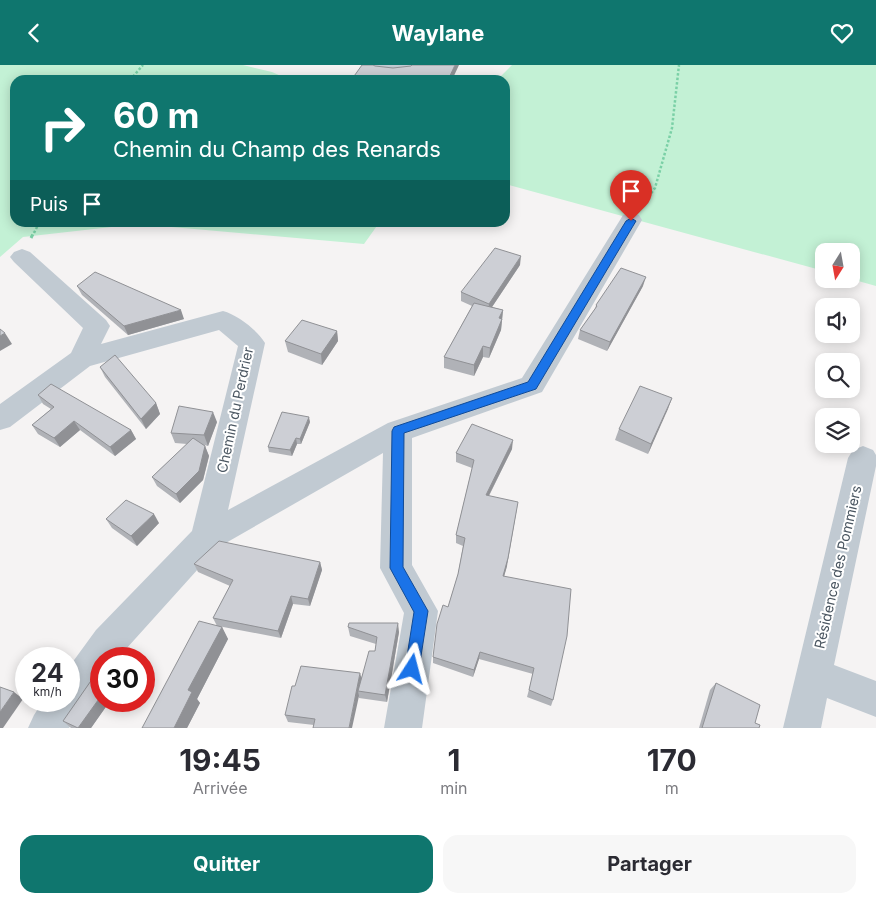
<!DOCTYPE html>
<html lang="fr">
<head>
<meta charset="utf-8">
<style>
	:root { --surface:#fff; --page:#f7f7f7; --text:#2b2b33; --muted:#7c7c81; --accent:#0f766e }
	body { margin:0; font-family:Inter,sans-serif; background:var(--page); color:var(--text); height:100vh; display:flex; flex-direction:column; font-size:19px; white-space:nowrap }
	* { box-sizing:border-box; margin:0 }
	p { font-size:16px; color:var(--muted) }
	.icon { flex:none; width:28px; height:28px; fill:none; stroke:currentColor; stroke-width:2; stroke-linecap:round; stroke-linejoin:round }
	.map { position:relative; height:663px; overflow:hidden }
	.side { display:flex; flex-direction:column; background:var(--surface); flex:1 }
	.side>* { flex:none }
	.guide { position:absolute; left:10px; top:10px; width:500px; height:152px; border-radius:15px; box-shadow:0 2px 12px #0003; background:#0f766e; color:#fff; overflow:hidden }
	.needle { width:32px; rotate:191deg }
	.fabs { position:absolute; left:815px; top:178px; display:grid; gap:10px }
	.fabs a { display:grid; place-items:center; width:45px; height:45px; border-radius:10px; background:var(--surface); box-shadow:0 2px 12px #0003; font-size:25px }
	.speed { position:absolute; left:15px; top:582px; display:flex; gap:10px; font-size:25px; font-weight:700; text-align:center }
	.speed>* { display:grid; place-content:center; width:65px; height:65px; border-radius:50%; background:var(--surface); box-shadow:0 2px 12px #0003; line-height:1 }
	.speed small { font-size:12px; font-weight:400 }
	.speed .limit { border:8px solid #d22; background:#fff; color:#111 }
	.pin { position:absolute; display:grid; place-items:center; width:42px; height:42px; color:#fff; margin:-51px -21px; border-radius:50% 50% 50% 0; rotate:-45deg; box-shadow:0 0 5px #0007 }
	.pin .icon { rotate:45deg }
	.me { position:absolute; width:55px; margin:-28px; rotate:9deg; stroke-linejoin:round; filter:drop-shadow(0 0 4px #0008) }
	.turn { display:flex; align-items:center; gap:18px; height:105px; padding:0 20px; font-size:22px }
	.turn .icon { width:65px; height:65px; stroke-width:2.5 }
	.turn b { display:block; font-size:35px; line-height:42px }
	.then { display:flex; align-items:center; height:48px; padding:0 20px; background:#0003; gap:10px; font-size:19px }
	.eta { display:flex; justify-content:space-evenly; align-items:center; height:85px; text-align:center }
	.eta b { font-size:30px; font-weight:700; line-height:35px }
	.primary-button { display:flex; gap:10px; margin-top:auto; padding:10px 20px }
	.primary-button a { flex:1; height:58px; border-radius:15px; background:var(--accent); color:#fff; font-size:20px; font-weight:700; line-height:58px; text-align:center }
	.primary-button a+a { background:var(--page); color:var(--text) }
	header { display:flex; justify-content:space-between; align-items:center; height:65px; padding:0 20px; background:var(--accent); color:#fff; font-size:22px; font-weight:700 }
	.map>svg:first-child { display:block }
	.green { fill:#c3f1d5 }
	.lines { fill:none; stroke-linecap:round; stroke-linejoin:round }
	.path-far1 { stroke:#7ad0a6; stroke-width:2.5; stroke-dasharray:2.5 2; stroke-linecap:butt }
	.path { stroke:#7ad0a6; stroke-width:3; stroke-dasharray:4 2.5; stroke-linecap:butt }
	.minor { fill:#c1cad2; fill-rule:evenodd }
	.wall { fill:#b0b2b7 }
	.shaded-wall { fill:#909195 }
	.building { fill:#cdcfd5; stroke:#909195 }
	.route { fill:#1a73e8; stroke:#114b97 }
	.labels { text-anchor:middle; stroke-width:4; stroke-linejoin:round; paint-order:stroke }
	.street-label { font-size:14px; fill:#4a5661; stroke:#fff }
</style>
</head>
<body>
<header><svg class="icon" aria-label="back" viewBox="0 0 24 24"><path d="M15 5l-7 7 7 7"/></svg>Waylane<svg class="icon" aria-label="heart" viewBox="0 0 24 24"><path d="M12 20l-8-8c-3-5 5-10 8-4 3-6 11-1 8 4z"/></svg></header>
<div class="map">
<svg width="876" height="663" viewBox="0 0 876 663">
	<rect width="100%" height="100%" fill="#f5f3f3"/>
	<g class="green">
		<polygon points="0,0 243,0 272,7 290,15 15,15 15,158 379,158 364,179 138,159 23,172 0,192"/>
		<polygon points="512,0 876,0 876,221 851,214 851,186 824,186 824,206 505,119 505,15 497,15"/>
	</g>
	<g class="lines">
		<g class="path-far1">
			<polyline points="130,15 143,0"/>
			<polyline points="643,139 655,123 672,63 679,0"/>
			<polyline points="34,168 39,158"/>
		</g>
		<polyline class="path" points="31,173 34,167"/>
		<g class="minor">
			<path d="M364 0H422C413 13 373 13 364 0Z"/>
			<path d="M631 148 639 150 642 155 542 327 412 373V500L438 546 422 663H384L404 548 380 503 383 388 217 483 117 594H101V617L69 663H28L34 650 43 636H69V602L96 565 192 466 238 281 219 265 90 301 10 362 0 365V339L71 288 83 263 14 197 10 192 14 187 22 184 30 187 106 255 110 261 101 279 223 246C238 250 257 265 265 278L228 445 388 358 522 313 620 155 623 150Z"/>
			<polygon points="863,381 873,385 876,390 876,401 834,600 876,616 876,652 827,633 821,663 783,663 848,393 853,385"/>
		</g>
	</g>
	<g class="wall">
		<polygon points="520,200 492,242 503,245 501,265 489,293 483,292 474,311 444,303 444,292 472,241 461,236 461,227"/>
		<polygon points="77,221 184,254 128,270 82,230"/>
		<polygon points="643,221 607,286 578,274 580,265 595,244 596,240"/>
		<polygon points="337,266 338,276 322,300 288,287 285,276"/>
		<polygon points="100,302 156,338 160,349 146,364 105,312"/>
		<polygon points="38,330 131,365 136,374 115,391 80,365 60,382 38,369 32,360 51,344 43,339"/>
		<polygon points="672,333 648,389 615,375 619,364"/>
		<polygon points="217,357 208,381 204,380 205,381 209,391 203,415 180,438 157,421 152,412 187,379 175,378 171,368"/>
		<polygon points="310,357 301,379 297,379 292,391 269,387 268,382"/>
		<polygon points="512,384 489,431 507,501 504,511 553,635 551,641 527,632 533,609 479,594 473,612 433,598 433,592 458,509 463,481 456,478 456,470 472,403 456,397 456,388"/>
		<polygon points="106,454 159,458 137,481 112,463"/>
		<polygon points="320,497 322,505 310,541 293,539 281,573 218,561 222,562 228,574 197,634 200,638 187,663 142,663 217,561 213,553 230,521 198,507 194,499"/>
		<polygon points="348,562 399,567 387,637 359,633 359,631 314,660 288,657 285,650 361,613 375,586 376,579 350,571"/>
		<polygon points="716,618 755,658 759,663 699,663 710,625"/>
		<polygon points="101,636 110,636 91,663 71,663 63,656"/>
	</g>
	<g class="shaded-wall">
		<polygon points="455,0 459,0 452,15 448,15"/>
		<polygon points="521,191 520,200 488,248 489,239"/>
		<polygon points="646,212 643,221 607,286 610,277"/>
		<polygon points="181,245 184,254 128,270 124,261"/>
		<polygon points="503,245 501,265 489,293 490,283 499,253"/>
		<polygon points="337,266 338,276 322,300 321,289"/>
		<polygon points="5,268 12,279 0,286 0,271"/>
		<polygon points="483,281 483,292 474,311 474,300"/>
		<polygon points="672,333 668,344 648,389 651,379"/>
		<polygon points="156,338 160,349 146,364 141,354"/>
		<polygon points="213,347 217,357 208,381 204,370"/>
		<polygon points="309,352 310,357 301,379 300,374"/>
		<polygon points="74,356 80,365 60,382 54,373"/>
		<polygon points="131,365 136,374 115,391 110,382"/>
		<polygon points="296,373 297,379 292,391 290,385"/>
		<polygon points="513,375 512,384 485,438 486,430"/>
		<polygon points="205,381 209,391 203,415 180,438 176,429"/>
		<polygon points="518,437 507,501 502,519 503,511"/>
		<polygon points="154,449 159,458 137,481 131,471"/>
		<polygon points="320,497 322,505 310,541 308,534"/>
		<polygon points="291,531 293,539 281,573 278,566"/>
		<polygon points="398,558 399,567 387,637 385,630"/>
		<polygon points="222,562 228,574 197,634 200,638 187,663 174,663 188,625"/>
		<polygon points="480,587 479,594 473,612 474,605"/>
		<polygon points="360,608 362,615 358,626 359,631 352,663 349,663"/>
		<polygon points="14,627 23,634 3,663 0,663 0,647"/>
		<polygon points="101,631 101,636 110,636 91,663 78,663"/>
	</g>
	<g class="building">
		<polygon points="362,0 373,0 375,1 393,3 411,1 412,0 455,0 448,15 355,15 352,14"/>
		<polygon points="495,183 521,191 489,239 461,227"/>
		<polygon points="621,203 646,212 610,277 580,265 597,241 596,240"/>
		<polygon points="95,207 181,245 124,261 77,221"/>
		<polygon points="474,238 503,245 499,253 502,254 490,283 483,281 474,300 444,292"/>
		<polygon points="302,255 337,266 321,289 285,276"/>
		<polygon points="0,264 5,268 0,271"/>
		<polygon points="115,290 156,338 141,354 100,302"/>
		<polygon points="51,319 131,365 110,382 74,356 54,373 32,360 54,342 38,330"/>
		<polygon points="640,321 672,333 651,379 619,364"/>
		<polygon points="179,341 213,347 204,370 171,368"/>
		<polygon points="282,347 309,352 300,374 296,373 290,385 268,382"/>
		<polygon points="472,359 513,375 486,430 518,437 508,493 503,511 571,524 567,571 553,635 529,625 534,603 480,587 474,605 433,592 437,559 443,540 448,542 458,509 465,473 456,470 474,395 456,388"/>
		<polygon points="193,373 205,381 199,406 176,429 152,412"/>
		<polygon points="126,435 154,449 131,471 106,454"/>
		<polygon points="219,476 320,497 308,534 291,531 278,566 213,553 233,515 194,499"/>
		<polygon points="199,556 222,562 188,625 192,627 174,663 142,663"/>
		<polygon points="349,558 398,558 385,630 358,626 369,586 375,586 377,572 348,562"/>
		<polygon points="106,588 114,594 101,594 101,631 78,663 63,656 95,610 96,600"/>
		<polygon points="301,601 360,608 349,663 313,663 315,654 285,650 292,621 295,621"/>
		<polygon points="716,618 760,640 755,658 760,660 759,663 702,663"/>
		<polygon points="0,622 14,627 0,647"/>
	</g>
	<polygon class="route" points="631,153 636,156 536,324 404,368 403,502 428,546 419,604 417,610 412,612 407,610 405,604 414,547 390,503 392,366 394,362 528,317 626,156"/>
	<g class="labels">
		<g class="street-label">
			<text transform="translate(235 345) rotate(-78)" y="5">Chemin du Perdrier</text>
			<text transform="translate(838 502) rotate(-77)" y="5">Résidence des Pommiers</text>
		</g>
	</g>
</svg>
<div class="fabs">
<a><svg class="needle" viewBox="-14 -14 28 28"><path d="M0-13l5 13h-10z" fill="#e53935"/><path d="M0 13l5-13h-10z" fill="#7c7c81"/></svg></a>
<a><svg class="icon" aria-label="sound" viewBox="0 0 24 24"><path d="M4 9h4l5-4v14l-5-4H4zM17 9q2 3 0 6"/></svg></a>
<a><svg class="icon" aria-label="search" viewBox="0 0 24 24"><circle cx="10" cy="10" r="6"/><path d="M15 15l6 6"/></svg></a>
<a><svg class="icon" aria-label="layers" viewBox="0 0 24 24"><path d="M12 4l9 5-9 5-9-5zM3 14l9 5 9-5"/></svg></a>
</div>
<div class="speed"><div>24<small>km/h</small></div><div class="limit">30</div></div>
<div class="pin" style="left:631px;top:156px;background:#d93025"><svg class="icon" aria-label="arrive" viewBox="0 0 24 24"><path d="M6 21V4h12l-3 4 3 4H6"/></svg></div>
<svg class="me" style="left:412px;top:604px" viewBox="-20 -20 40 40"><path d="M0-17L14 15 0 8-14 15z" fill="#1a73e8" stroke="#fff" stroke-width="4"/></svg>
<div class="guide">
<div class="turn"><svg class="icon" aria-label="right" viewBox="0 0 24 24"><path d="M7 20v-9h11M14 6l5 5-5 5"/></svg><div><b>60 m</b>Chemin du Champ des Renards</div></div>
<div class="then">Puis<svg class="icon" aria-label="arrive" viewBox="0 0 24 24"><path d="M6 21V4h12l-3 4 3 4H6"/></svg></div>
</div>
</div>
<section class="side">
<div class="eta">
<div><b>19:45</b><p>Arrivée</p></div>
<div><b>1</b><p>min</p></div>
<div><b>170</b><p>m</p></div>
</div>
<div class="primary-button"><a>Quitter</a><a>Partager</a></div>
</section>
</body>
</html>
